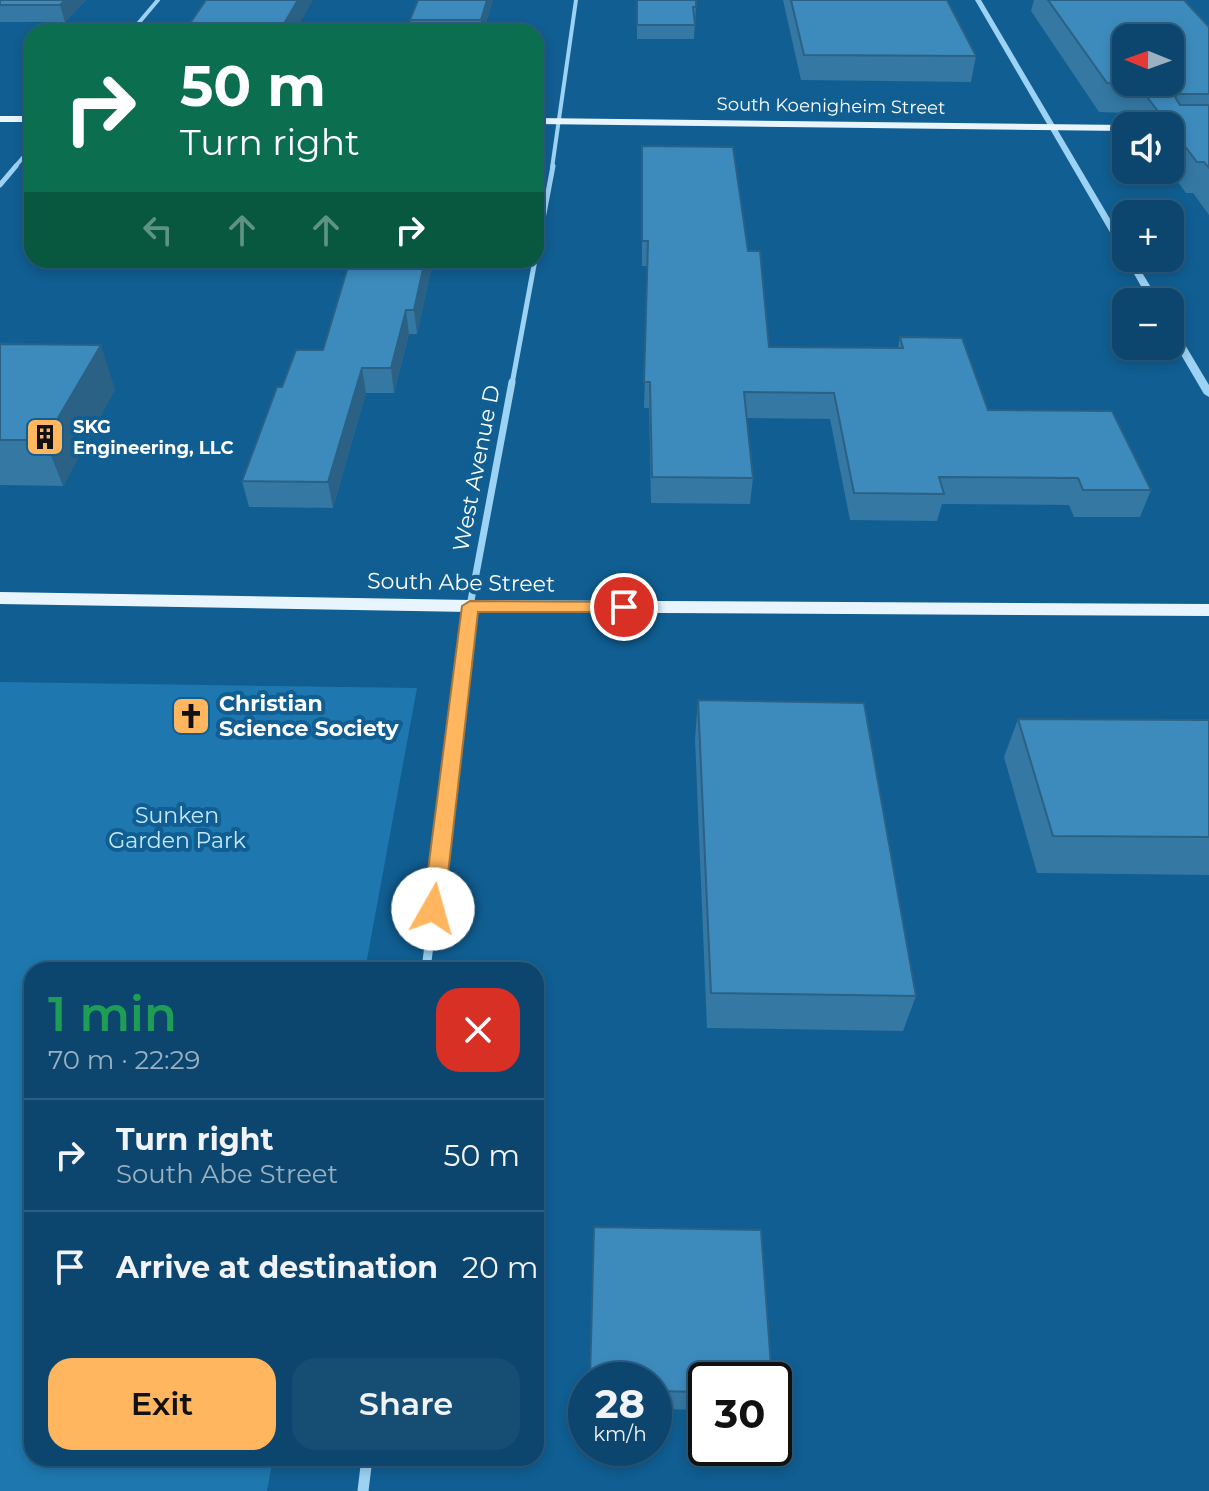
<!DOCTYPE html>
<html lang="en">
<head>
<meta charset="utf-8">
<style>
	:root { --surface:#0c466e; --page:#154d73; --text:#f1f3f6; --muted:#9ab1c2; --line:#2c5e81; --accent:#ffb65e }
	body { margin:0; font-family:Montserrat,sans-serif; background:var(--page); color:var(--text); height:100vh; display:flex; flex-direction:column; font-size:30px; white-space:nowrap }
	* { box-sizing:border-box; margin:0 }
	p { font-size:26px; color:var(--muted) }
	.icon { flex:none; width:44px; height:44px; fill:none; stroke:currentColor; stroke-width:2; stroke-linecap:round; stroke-linejoin:round }
	.map { position:relative; flex:1; overflow:hidden }
	.drawer { position:absolute; left:24px; top:962px; width:520px; height:504px; display:flex; flex-direction:column; background:var(--surface); border-radius:24px; box-shadow:0 4px 12px #0003,0 0 0 2px var(--line) }
	.drawer>* { flex:none }
	.banner { position:absolute; left:24px; top:24px; width:520px; height:244px; border-radius:24px; box-shadow:0 4px 12px #0003,0 0 0 2px var(--line); background:#0b6e4f; color:#fff; overflow:hidden }
	.needle { width:52px; rotate:271deg }
	.tools { position:absolute; left:1112px; top:24px; display:grid; gap:16px }
	.tools a { display:grid; place-items:center; width:72px; height:72px; border-radius:16px; background:var(--surface); box-shadow:0 4px 12px #0003,0 0 0 2px var(--line); font-size:40px }
	.speed { position:absolute; left:568px; top:1362px; display:flex; gap:16px; font-size:40px; font-weight:700; text-align:center }
	.speed>* { display:grid; place-content:center; width:104px; height:104px; border-radius:50%; background:var(--surface); box-shadow:0 4px 12px #0003,0 0 0 2px var(--line); line-height:1 }
	.speed small { font-size:20px; font-weight:400 }
	.speed .limit { border:4px solid #111; border-radius:12px; background:#fff; color:#111 }
	.pin { position:absolute; display:grid; place-items:center; width:68px; height:68px; color:#fff; margin:-34px; border:4px solid #fff; border-radius:50%; box-shadow:0 2px 8px #0007 }
	.me { position:absolute; width:88px; margin:-44px; rotate:7deg; stroke-linejoin:round; filter:drop-shadow(0 0 6px #0008) }
	.turn { display:flex; align-items:center; gap:28px; height:168px; padding:0 24px; font-size:36px }
	.turn .icon { width:104px; height:104px; stroke-width:2.5 }
	.turn b { display:block; font-size:56px; line-height:68px }
	.lanes { display:flex; align-items:center; height:76px; padding:0 24px; background:#0003; justify-content:center; gap:40px; direction:ltr }
	.lanes .off { opacity:.35 }
	.round { display:grid; place-items:center; flex:none; width:84px; height:84px; border-radius:24px; background:var(--page) }
	.headline { display:flex; align-items:center; justify-content:space-between; height:136px; padding:0 24px }
	h1 { font-size:48px; font-weight:600; line-height:60px; color:#1e9e55 }
	.button { display:flex; gap:16px; margin-top:auto; padding:16px 24px }
	.button a { flex:1; height:92px; border-radius:24px; background:var(--accent); color:#111; font-size:32px; font-weight:600; line-height:92px; text-align:center }
	.button a+a { background:var(--page); color:var(--text) }
	ul { padding:0; list-style:none }
	li { display:flex; align-items:center; gap:24px; height:112px; padding:0 24px; border-top:2px solid var(--line) }
	li div { flex:1 }
	li b { display:block; font-size:30px }
	li em { font-style:normal }
	.map>svg:first-child { display:block }
	.green { fill:#1e78af }
	.lines { fill:none; stroke-linecap:round; stroke-linejoin:round }
	.minor-far4 { stroke:#9cd2f3; stroke-width:4 }
	.minor-far3 { stroke:#9cd2f3; stroke-width:5 }
	.minor-far2 { stroke:#9cd2f3; stroke-width:7 }
	.minor-far1 { stroke:#9cd2f3; stroke-width:9 }
	.minor { stroke:#9cd2f3; stroke-width:11 }
	.tertiary { fill:#9cd2f3; fill-rule:evenodd }
	.primary { fill:#e8f5ff; fill-rule:evenodd }
	.wall { fill:#3478a3 }
	.shaded-wall { fill:#2b6184 }
	.building { fill:#3d8bbd; stroke:#2b6184; stroke-width:2; fill-rule:evenodd }
	.route { fill:#ffb65e; stroke:#a6763d; stroke-width:2 }
	.labels { text-anchor:middle; stroke-width:8; stroke-linejoin:round; paint-order:stroke }
	.far-street-label { font-size:18px; fill:#fff; stroke:#105e92 }
	.far-poi-label { font-size:18px; font-weight:bold; fill:#fff; stroke:#105e92; text-anchor:start }
	.street-label { font-size:22px; fill:#fff; stroke:#105e92 }
	.poi-label { font-size:22px; font-weight:bold; fill:#fff; stroke:#105e92; text-anchor:start }
	.park-label { font-size:22px; fill:#c3e7fe; stroke:#105e92 }
</style>
</head>
<body>
<div class="map">
<svg width="1209" height="1491" viewBox="0 0 1209 1491">
	<rect width="100%" height="100%" fill="#105e92"/>
	<polygon class="green" points="0,682 417,688 365,970 32,970 32,1458 273,1458 267,1491 0,1491"/>
	<g class="lines">
		<g class="minor-far4">
			<polyline points="131,32 158,0"/>
			<polyline points="14,168 32,147"/>
			<polyline points="552,168 576,0"/>
		</g>
		<g class="minor-far3">
			<polyline points="0,185 16,166"/>
			<polyline points="536,256 553,166"/>
			<polyline points="512,384 535,260"/>
		</g>
		<polyline class="minor-far2" points="463,663 470,606 512,382"/>
		<polyline class="minor-far1" points="426,970 463,661"/>
		<polyline class="minor" points="363,1491 367,1458"/>
		<g class="tertiary">
			<polygon points="975,0 981,0 1126,246 1126,256 1122,253"/>
			<polygon points="1126,256 1126,258 1133,258 1160,302 1150,302 1125,258"/>
			<polygon points="1170,325 1175,328 1209,385 1209,397 1204,394 1170,336"/>
		</g>
		<g class="primary">
			<rect x="0" y="116" width="32" height="6"/>
			<polygon points="536,118 1126,125 1130,126 1126,126 1126,131 536,124"/>
			<polygon points="0,592 470,600 1209,604 1209,616 470,612 0,604"/>
		</g>
	</g>
	<g class="wall">
		<polygon points="0,0 86,0 65,22 0,22"/>
		<polygon points="418,0 493,0 483,32 412,32 410,20"/>
		<polygon points="637,0 696,7 694,39 637,39"/>
		<polygon points="783,0 947,0 976,56 971,82 801,80"/>
		<polygon points="1034,0 1184,0 1209,27 1209,215 1193,193 1186,193 1169,170 1170,126 1138,126 1128,113 1099,112 1031,11"/>
		<polygon points="642,146 748,251 769,347 898,348 900,337 988,410 1151,490 1140,517 1074,517 1069,505 942,504 937,521 850,520 830,419 746,418 753,478 750,504 651,503 649,408 644,408 648,266 642,266"/>
		<polygon points="433,260 417,334 409,334 394,393 366,393 333,508 249,507 242,481 323,350"/>
		<polygon points="0,344 115,389 63,486 0,485"/>
		<polygon points="698,700 916,996 903,1031 707,1028 695,739"/>
		<polygon points="1018,719 1209,720 1209,875 1037,873 1004,757"/>
		<polygon points="654,1380 706,1380 706,1410 654,1409"/>
	</g>
	<g class="shaded-wall">
		<polygon points="65,0 86,0 65,22 60,5"/>
		<polygon points="298,0 313,0 295,32 279,32"/>
		<polygon points="487,0 493,0 483,32 481,32 481,20"/>
		<polygon points="425,260 433,260 417,334 414,310"/>
		<polygon points="406,310 409,334 394,393 391,368"/>
		<polygon points="101,345 115,389 63,486 45,440"/>
		<polygon points="362,368 366,393 333,508 328,482"/>
	</g>
	<g class="building">
		<polygon points="0,0 65,0 60,5 0,5"/>
		<polygon points="206,0 298,0 279,32 184,32"/>
		<polygon points="418,0 487,0 481,20 410,20"/>
		<polygon points="637,0 696,0 696,7 693,7 695,25 637,25"/>
		<polygon points="791,0 947,0 976,56 804,55"/>
		<path d="M1048 0H1184L1209 27V94H1178L1175 97 1180 105H1209V168L1204 162H1197L1137 84 1107 83ZM1126 38H1170V82H1126Z"/>
		<polygon points="642,146 733,147 748,251 760,251 769,347 903,348 900,337 962,338 988,410 1112,411 1151,490 1083,490 1078,478 939,477 944,494 854,493 834,393 744,392 753,478 652,477 650,382 644,382 648,241 642,241"/>
		<polygon points="350,260 425,260 414,310 406,310 391,368 362,368 328,482 242,481 277,387 282,387 296,350 323,350"/>
		<polygon points="0,344 101,345 45,440 0,440"/>
		<polygon points="698,700 864,703 916,996 711,993"/>
		<polygon points="1018,719 1209,720 1209,837 1053,836"/>
		<polygon points="594,1227 761,1230 772,1380 706,1380 706,1392 654,1391 654,1380 590,1380"/>
	</g>
	<polygon class="route" points="470,601 624,602 632,607 624,612 478,612 444,909 433,918 423,909 462,606"/>
	<defs>
		<symbol id="building-square" viewBox="-11 -11 22 22"><rect x="-9" y="-9" width="18" height="18" rx="4" fill="#ffb65e" stroke="#105e92"/><path d="M-4-6H4V6H1V3H-1V6H-4ZM-2.5-4.3h1.7v1.8h-1.7ZM.8-4.3h1.7v1.8H.8ZM-2.5-1h1.7V.8h-1.7ZM.8-1h1.7V.8H.8Z" fill="#111"/></symbol>
		<symbol id="church-square" viewBox="-11 -11 22 22"><rect x="-9" y="-9" width="18" height="18" rx="4" fill="#ffb65e" stroke="#105e92"/><path d="M-1.2-6h2.4v3.5h3.3v2.4h-3.3V6h-2.4V-.1h-3.3v-2.4h3.3Z" fill="#111"/></symbol>
	</defs>
	<g fill-rule="evenodd">
		<use href="#building-square" x="23" y="415" width="44" height="44"/>
		<use href="#church-square" x="169" y="694" width="44" height="44"/>
	</g>
	<g class="labels">
		<g class="far-street-label">
			<text transform="translate(831 106) rotate(1)" y="6">South Koenigheim Street</text>
		</g>
		<g class="far-poi-label">
			<text x="73" y="433">SKG<tspan x="73" dy="21">Engineering, LLC</tspan></text>
		</g>
		<g class="street-label">
			<text transform="translate(476 468) rotate(-79)" y="8">West Avenue D</text>
			<text transform="translate(461 582) rotate(1)" y="8">South Abe Street</text>
		</g>
		<g class="poi-label">
			<text x="219" y="711">Christian<tspan x="219" dy="25">Science Society</tspan></text>
		</g>
		<g class="park-label">
			<text x="177" y="823">Sunken<tspan x="177" dy="25">Garden Park</tspan></text>
		</g>
	</g>
</svg>
<div class="tools">
<a><svg class="needle" viewBox="-14 -14 28 28"><path d="M0-13l5 13h-10z" fill="#e53935"/><path d="M0 13l5-13h-10z" fill="#9ab1c2"/></svg></a>
<a><svg class="icon" aria-label="sound" viewBox="0 0 24 24"><path d="M4 9h4l5-4v14l-5-4H4zM17 9q2 3 0 6"/></svg></a>
<a>+</a>
<a>−</a>
</div>
<div class="speed"><div>28<small>km/h</small></div><div class="limit">30</div></div>
<div class="pin" style="left:624px;top:607px;background:#d93025"><svg class="icon" aria-label="arrive" viewBox="0 0 24 24"><path d="M6 21V4h12l-3 4 3 4H6"/></svg></div>
<svg class="me" style="left:433px;top:909px" viewBox="-20 -20 40 40"><circle r="19" fill="#fff"/><path d="M0-13L10 11 0 6-10 11z" fill="#ffb65e"/></svg>
<div class="banner">
<div class="turn"><svg class="icon" aria-label="right" viewBox="0 0 24 24"><path d="M7 20v-9h11M14 6l5 5-5 5"/></svg><div><b>50 m</b>Turn right</div></div>
<div class="lanes"><svg class="icon off" aria-label="left" viewBox="0 0 24 24"><path d="M17 20v-9H6M10 6l-5 5 5 5"/></svg><svg class="icon off" aria-label="ahead" viewBox="0 0 24 24"><path d="M12 20V5M6 11l6-6 6 6"/></svg><svg class="icon off" aria-label="ahead" viewBox="0 0 24 24"><path d="M12 20V5M6 11l6-6 6 6"/></svg><svg class="icon" aria-label="right" viewBox="0 0 24 24"><path d="M7 20v-9h11M14 6l5 5-5 5"/></svg></div>
</div>
<section class="drawer">
<div class="headline"><div><h1>1 min</h1><p>70 m · 22:29</p></div><a class="round" style="background:#d93025;color:#fff"><svg class="icon" aria-label="close" viewBox="0 0 24 24"><path d="M6 6l12 12M18 6L6 18"/></svg></a></div>
<ul>
<li><svg class="icon" aria-label="right" viewBox="0 0 24 24"><path d="M7 20v-9h11M14 6l5 5-5 5"/></svg><div><b>Turn right</b><p>South Abe Street</p></div><em>50 m</em></li>
<li><svg class="icon" aria-label="arrive" viewBox="0 0 24 24"><path d="M6 21V4h12l-3 4 3 4H6"/></svg><div><b>Arrive at destination</b></div><em>20 m</em></li>
</ul>
<div class="button"><a>Exit</a><a>Share</a></div>
</section>
</div>
</body>
</html>
